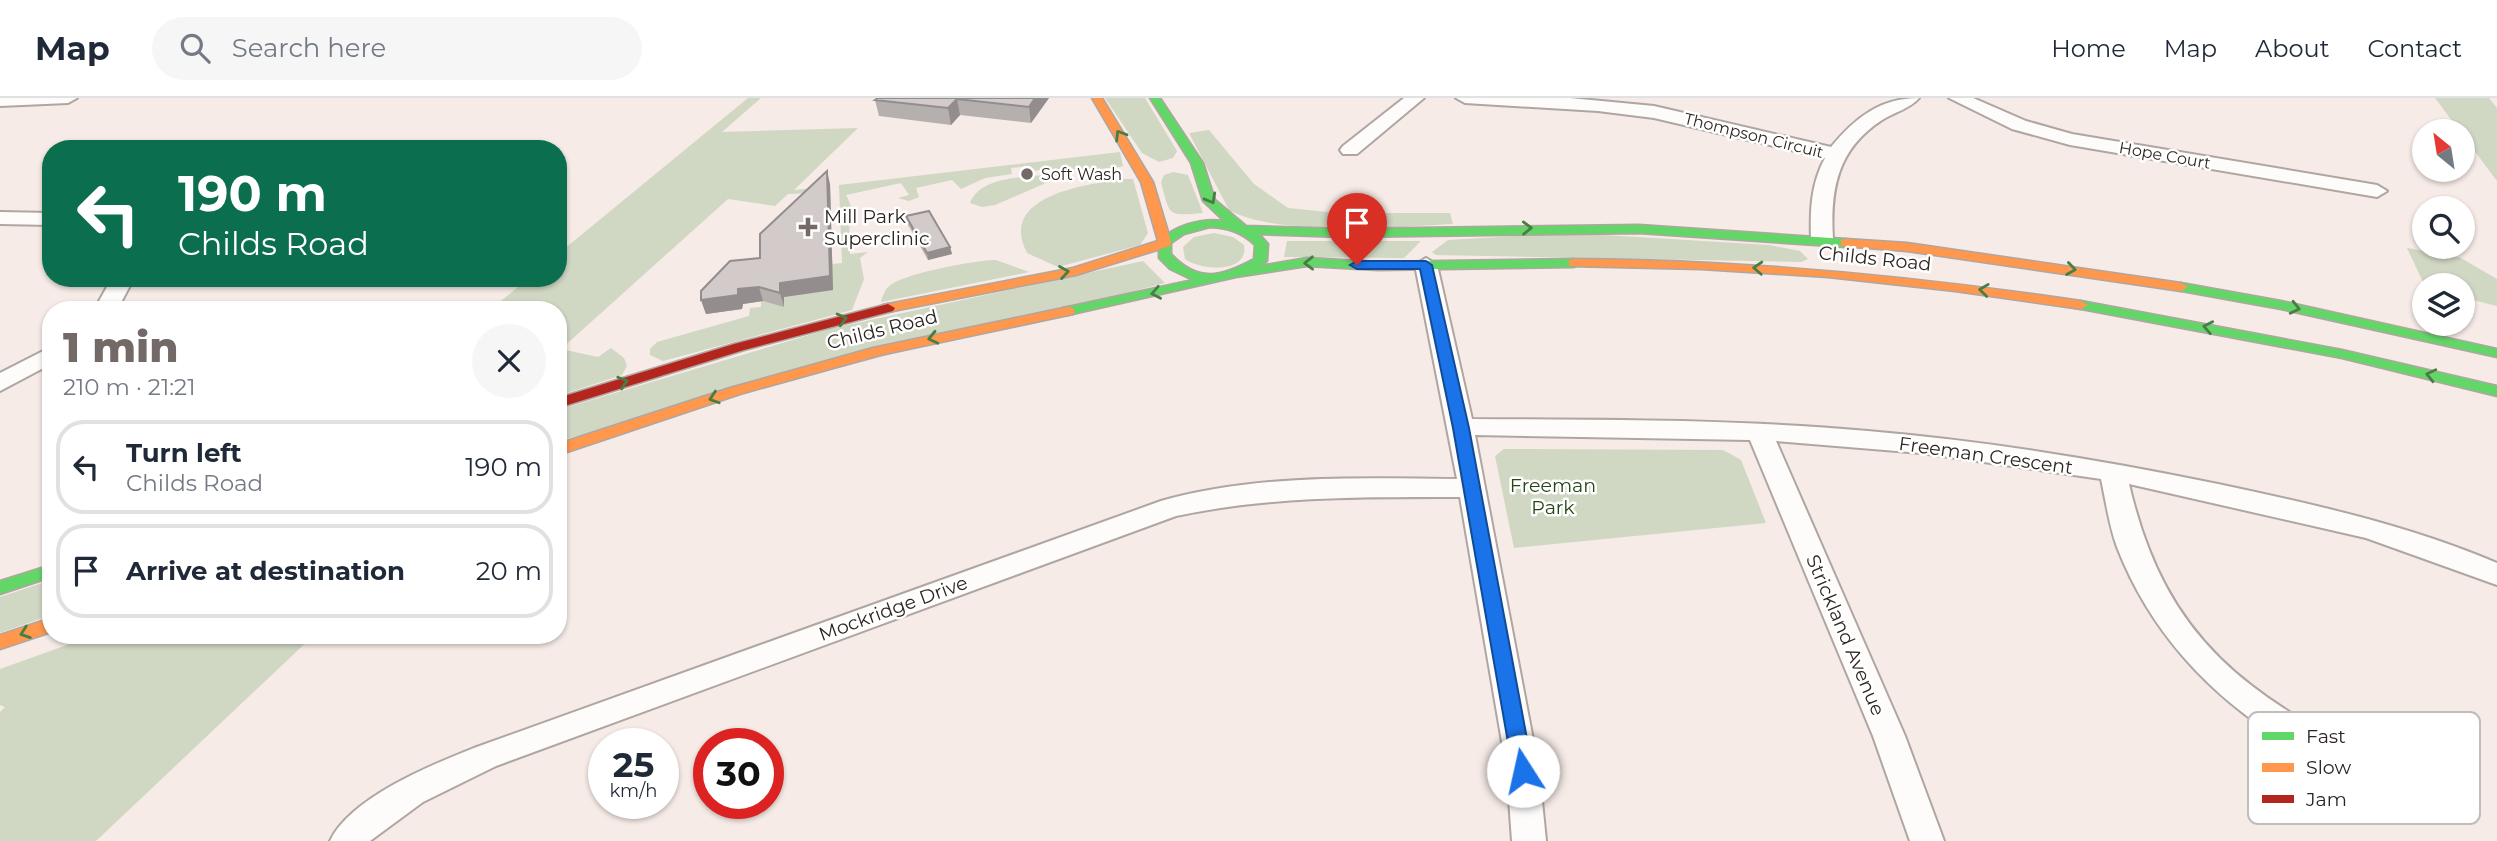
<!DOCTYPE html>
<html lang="en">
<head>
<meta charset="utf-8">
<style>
	:root { --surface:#fff; --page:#f6f6f7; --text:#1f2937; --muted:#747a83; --line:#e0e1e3; --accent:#736a67 }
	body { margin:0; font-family:Montserrat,sans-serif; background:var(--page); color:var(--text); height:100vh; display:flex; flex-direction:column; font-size:26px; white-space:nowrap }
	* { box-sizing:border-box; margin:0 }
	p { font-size:23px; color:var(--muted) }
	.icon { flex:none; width:38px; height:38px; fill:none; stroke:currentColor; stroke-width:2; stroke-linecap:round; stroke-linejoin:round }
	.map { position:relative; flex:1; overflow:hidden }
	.side { position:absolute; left:42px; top:203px; width:525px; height:343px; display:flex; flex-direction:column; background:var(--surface); border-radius:28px; box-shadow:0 2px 5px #0004 }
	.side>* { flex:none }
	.top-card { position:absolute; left:42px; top:42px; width:525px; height:147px; border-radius:28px; box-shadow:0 2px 5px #0004; background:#0b6e4f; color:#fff; overflow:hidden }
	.needle { width:46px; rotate:330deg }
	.fabs { position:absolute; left:2412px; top:21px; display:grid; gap:14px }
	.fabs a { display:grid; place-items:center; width:63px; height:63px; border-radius:50%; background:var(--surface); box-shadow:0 2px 5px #0004; font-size:35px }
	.speed { position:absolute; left:588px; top:630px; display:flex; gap:14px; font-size:35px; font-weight:700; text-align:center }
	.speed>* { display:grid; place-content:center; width:91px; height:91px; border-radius:50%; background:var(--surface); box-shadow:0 2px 5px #0004; line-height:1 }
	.speed small { font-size:18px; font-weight:400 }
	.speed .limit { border:10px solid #d22; background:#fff; color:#111 }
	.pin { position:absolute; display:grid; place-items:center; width:60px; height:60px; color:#fff; margin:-72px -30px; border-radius:50% 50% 50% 0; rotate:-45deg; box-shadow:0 0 7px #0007 }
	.pin .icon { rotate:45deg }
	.me { position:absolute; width:77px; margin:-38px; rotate:350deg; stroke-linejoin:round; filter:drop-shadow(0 0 5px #0008) }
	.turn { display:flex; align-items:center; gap:24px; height:147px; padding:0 21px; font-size:32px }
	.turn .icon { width:91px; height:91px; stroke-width:2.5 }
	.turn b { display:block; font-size:49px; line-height:60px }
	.round { display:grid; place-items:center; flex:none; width:74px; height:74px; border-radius:37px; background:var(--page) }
	.head { display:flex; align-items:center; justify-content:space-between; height:119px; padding:0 21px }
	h1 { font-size:42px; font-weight:800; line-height:52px; color:var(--accent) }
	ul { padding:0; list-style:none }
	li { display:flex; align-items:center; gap:21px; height:94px; margin:0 14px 10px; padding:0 7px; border:4px solid var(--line); border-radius:28px }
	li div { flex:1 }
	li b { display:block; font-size:26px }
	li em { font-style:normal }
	header { display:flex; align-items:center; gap:42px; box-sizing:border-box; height:98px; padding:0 35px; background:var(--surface); border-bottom:2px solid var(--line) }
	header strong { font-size:33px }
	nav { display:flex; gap:38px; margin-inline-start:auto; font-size:24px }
	.search { width:490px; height:63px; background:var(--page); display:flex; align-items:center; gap:18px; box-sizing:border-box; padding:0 24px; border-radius:38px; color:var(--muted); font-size:26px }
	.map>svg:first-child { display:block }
	.green { fill:#d0d7c3 }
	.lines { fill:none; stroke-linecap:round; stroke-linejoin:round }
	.street-casing { stroke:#afa6a2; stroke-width:4 }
	.fast-casing { stroke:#afa6a2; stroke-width:3 }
	.slow-casing { stroke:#afa6a2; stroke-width:3 }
	.jam-casing { stroke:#afa6a2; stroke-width:3 }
	.street { fill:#fefcfb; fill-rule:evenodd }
	.fast { fill:#63d668; fill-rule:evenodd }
	.slow { fill:#ff974d; fill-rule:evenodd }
	.jam { fill:#b3261e; fill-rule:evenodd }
	.wall { fill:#b5afae }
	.shaded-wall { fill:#938e8d }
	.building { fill:#d2cbca; stroke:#938e8d; stroke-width:2 }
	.oneway { stroke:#487e45 }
	.route { fill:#1a73e8; stroke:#114b97; stroke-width:2 }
	.poi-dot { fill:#736a67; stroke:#fff; stroke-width:2.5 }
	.labels { text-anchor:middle; stroke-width:5; stroke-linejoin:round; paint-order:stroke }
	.far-street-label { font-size:16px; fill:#2d2522; stroke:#fff }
	.far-poi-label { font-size:16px; fill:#2d2522; stroke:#fff; text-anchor:start }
	.poi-label { font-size:19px; fill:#2d2522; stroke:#fff; text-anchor:start }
	.street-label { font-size:19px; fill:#2d2522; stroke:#fff }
	.park-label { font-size:19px; fill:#254715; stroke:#fff }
	.key { fill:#fff; stroke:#c0bebd; stroke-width:2 }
	.key-label { font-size:19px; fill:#2d2522 }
</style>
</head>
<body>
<header>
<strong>Map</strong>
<div class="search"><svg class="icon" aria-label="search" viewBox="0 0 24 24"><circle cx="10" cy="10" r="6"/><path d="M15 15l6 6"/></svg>Search here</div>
<nav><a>Home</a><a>Map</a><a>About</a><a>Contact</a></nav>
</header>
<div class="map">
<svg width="2497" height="743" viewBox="0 0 2497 743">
	<rect width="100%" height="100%" fill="#f6ebe6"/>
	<g class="green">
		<polygon points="748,0 761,0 722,34 858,30 794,92 815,90 811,95 788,96 775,108 728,101 561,251 598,259 611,250 624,260 627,268 622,277 558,298 558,212 490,212 529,180 558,180 558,156"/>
		<polygon points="1105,0 1145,0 1177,53 1173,60 1159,64 1142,55"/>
		<polygon points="2435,0 2489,0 2497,10 2497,83"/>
		<path d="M1209 32 1254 86 1288 110 1338 115H1450L1453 126C1395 129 1279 139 1229 112L1189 35Z"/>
		<path d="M1120 54 1123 68 1120 69C1089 73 1059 70 1029 73L1028 68 1011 70 1012 76 985 80 961 91 952 82 916 90 919 99 909 103 898 100 909 97 901 85 846 97 853 112 849 113 850 156 868 154 860 160 864 181 852 212 663 263 650 257V251L657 244 749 218 750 210 761 209V203L784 205V199L833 192 832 166 842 165 839 87Z"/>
		<path d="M1173 74 1188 77 1203 115C1168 118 1170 119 1161 84L1164 77Z"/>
		<path d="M1052 76 1062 78 995 107 982 109 970 105C981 77 1026 80 1052 76Z"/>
		<path d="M1125 81H1133L1148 135 1140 147 1058 169 1027 155C997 97 1088 86 1125 81Z"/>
		<path d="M1214 135 1233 139 1244 147C1249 177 1199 172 1185 161L1183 149 1194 139Z"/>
		<polygon points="1572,135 1769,147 1800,153 1808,161 1801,164 1436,157 1432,154 1448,142"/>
		<polygon points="1287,143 1421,143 1404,160 1284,159"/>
		<polygon points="2407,150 2459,159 2497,181 2497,208 2469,201 2462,194 2462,187 2424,186"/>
		<path d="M996 162 1029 174 881 204C883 197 885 190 892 186 908 175 976 162 996 162Z"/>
		<polygon points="1143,163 1165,185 558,343 558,312 829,231"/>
		<polygon points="1504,351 1723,352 1741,362 1766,425 1514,450 1495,358"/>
		<polygon points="51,482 51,517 0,535 0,499"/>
		<polygon points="95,537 314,537 96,743 0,743 0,614 5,609 0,607 0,571"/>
	</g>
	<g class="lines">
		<defs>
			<g id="street">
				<polygon points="0,0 77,0 68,5 0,8"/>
				<polygon points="1404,0 1424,0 1357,56 1343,56 1340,52 1343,48"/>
				<path d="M1456 0H1570L1654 8 1831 49C1855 20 1880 0 1919 0 1911 10 1893 15 1882 22 1837 51 1830 92 1833 141L1822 147 1811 141C1810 112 1811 86 1825 60L1654 20 1598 13 1465 5Z"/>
				<polygon points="1949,0 1973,0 2026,23 2072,36 2377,87 2387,93 2377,99 2070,47 2012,31"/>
				<polygon points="0,114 51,115 51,127 0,126"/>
				<path d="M1426 160 1437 167 1472 321C1604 322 1736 321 1868 333 1986 343 2102 362 2218 386 2312 406 2408 427 2497 465V487L2366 440 2129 386C2166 545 2248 596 2385 668L2389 678 2385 688 2373 692C2346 683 2322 666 2298 652 2216 604 2152 539 2117 449 2109 427 2106 404 2101 381L1921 355 1776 343 1905 638 1944 743H1910L1873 638 1750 342 1475 337 1539 673 1546 743H1512L1507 673 1460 399C1365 399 1270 398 1176 418L496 668 423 704 370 743H330C350 700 431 667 474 650L1161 403C1257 376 1359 380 1457 381L1415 167Z"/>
				<polygon points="112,180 134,180 117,212 94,212"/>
				<polygon points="51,249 51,266 0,293 0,275"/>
			</g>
			<g id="fast">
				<path d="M1150 0H1160L1203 65 1215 102 1246 128 1344 131 1639 127 1846 141 1852 145 1846 149 1639 135 1344 139 1259 136 1268 146 1267 163 1260 168 1307 160 1378 164 1574 161 1581 165 1574 169 1378 172 1307 168 1236 179 1068 217 1063 216 1061 213 1063 210 1193 182 1170 171 1159 160V144C1174 127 1202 120 1224 123L1203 103 1191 65ZM1210 129C1228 130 1242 134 1255 147L1254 161C1221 179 1198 185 1171 156V145L1184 136Z"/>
				<polygon points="2181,185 2281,203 2497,251 2497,259 2281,211 2176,192 2176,186"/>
				<polygon points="2081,203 2342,252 2497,288 2497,298 2342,260 2076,210 2074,207 2076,204"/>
				<polygon points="51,467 51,479 0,496 0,483"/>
			</g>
			<g id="slow">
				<polygon points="1092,0 1102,0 1153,84 1171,144 1170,148 1076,177 888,214 883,213 881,210 883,207 1073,170 1158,143 1141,84"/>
				<polygon points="1846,141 1907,145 2181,185 2188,189 2181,193 1907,153 1841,148 1841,142"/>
				<path d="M1574 161C1744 162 1912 178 2081 203L2088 207 2081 211 1955 193 1828 179 1701 171 1569 168V162Z"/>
				<polygon points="1068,209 1073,210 1075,213 1073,216 880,257 740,296 558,357 558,346 730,290 873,250"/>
				<polygon points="51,520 51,534 0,551 0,537"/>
			</g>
			<polygon id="jam" points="888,206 895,210 893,213 744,252 558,310 558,300 734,246"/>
		</defs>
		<use href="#street" class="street-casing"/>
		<use href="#fast" class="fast-casing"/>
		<use href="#slow" class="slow-casing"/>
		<use href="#jam" class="jam-casing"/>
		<use href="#street" class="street"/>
		<use href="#fast" class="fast"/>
		<use href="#slow" class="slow"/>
		<use href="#jam" class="jam"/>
	</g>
	<g class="wall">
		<polygon points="1049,0 1031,25 960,17 951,27 879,18 875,2"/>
		<polygon points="830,86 833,192 784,199 784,209 763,203 743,206 742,211 706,216 701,202 760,160"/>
		<polygon points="906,118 950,149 952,156 928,162 907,125"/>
	</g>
	<g class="shaded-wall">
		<polygon points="1035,0 1049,0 1031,25 1029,9"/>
		<polygon points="957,1 960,17 951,27 948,10"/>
		<polygon points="827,73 830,86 833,192 784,199 784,209 780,195 780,185"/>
		<polygon points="950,149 952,156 928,162 927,155"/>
		<polygon points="759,189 763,203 743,206 742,211 706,216 701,202 738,191"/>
	</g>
	<g class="building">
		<polygon points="878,0 1035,0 1029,9 957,1 948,10 875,2"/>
		<polygon points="827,73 830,178 780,185 780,195 759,189 738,191 738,197 701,202 701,193 730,163 760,160 760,136"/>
		<polygon points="929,113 950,149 927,155 906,118"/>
	</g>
	<defs><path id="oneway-chevron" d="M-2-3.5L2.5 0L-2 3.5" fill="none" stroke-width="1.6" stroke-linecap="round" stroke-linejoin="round" transform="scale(1.75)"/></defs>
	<g class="oneway">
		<use href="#oneway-chevron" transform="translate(1120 37) rotate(-122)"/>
		<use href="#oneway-chevron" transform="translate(1211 101) rotate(61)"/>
		<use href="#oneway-chevron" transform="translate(1527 130) rotate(-1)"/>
		<use href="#oneway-chevron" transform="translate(1309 165) rotate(179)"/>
		<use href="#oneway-chevron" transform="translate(1758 170) rotate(-177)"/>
		<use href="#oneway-chevron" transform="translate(2071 171) rotate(8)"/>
		<use href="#oneway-chevron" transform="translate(1064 174) rotate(-10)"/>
		<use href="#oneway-chevron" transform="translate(1984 192) rotate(-173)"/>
		<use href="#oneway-chevron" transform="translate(1156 195) rotate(169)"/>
		<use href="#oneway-chevron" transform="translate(2295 210) rotate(13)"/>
		<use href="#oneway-chevron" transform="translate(842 221) rotate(-15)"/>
		<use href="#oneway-chevron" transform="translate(2208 229) rotate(-169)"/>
		<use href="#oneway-chevron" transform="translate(933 240) rotate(167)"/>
		<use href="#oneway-chevron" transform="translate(2431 277) rotate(-167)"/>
		<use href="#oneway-chevron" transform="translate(623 284) rotate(-18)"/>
		<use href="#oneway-chevron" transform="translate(714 300) rotate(162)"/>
		<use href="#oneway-chevron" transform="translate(25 535) rotate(161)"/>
	</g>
	<polygon class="route" points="1426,163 1432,167 1469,330 1533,673 1530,679 1516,679 1513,673 1453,330 1420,171 1357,171 1350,167 1357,163"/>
	<g class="poi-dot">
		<circle cx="1027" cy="76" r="7"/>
		<path d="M804.5 118.5h7v7h7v7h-7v7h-7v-7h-7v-7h7z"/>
	</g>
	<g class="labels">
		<g class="far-street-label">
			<text transform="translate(1754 37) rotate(14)" y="6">Thompson Circuit</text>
			<text transform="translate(2165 57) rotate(10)" y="6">Hope Court</text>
		</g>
		<g class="far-poi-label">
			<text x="1041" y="82">Soft Wash</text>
		</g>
		<g class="poi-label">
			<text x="824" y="125">Mill Park<tspan x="824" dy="22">Superclinic</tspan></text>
		</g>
		<g class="street-label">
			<text transform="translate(1875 160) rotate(6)" y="7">Childs Road</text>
			<text transform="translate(882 231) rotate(-14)" y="7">Childs Road</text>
			<text transform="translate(1986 357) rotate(8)" y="7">Freeman Crescent</text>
			<text transform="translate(893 510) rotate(-20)" y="7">Mockridge Drive</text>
			<text transform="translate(1846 537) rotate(67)" y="7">Strickland Avenue</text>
		</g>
		<g class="park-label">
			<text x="1553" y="394">Freeman<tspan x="1553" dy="22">Park</tspan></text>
		</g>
	</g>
	<rect x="2248" y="614" width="232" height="112" rx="10" class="key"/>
	<rect x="2262" y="634" width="32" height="8" fill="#63d668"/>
	<rect x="2262" y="665" width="32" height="9" fill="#ff974d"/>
	<rect x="2262" y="697" width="32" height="8" fill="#b3261e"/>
	<g class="key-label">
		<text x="2306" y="645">Fast</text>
		<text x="2306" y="676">Slow</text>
		<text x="2306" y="708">Jam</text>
	</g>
</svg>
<div class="fabs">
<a><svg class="needle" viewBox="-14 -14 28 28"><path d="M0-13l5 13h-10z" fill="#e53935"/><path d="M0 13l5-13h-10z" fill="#747a83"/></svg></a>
<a><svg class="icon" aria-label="search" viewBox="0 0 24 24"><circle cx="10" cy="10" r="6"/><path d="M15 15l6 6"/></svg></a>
<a><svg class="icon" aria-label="layers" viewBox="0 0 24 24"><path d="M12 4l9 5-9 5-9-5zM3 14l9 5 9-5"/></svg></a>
</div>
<div class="speed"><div>25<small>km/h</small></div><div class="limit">30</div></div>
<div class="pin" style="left:1357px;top:167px;background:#d93025"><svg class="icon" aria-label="arrive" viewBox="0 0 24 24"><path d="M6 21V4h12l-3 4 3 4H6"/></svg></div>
<svg class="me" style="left:1523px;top:673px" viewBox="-20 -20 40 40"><circle r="19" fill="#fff"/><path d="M0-13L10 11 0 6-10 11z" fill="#1a73e8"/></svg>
<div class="top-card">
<div class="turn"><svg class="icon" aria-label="left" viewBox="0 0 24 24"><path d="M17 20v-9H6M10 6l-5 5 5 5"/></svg><div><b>190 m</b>Childs Road</div></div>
</div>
<section class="side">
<div class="head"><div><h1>1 min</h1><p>210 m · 21:21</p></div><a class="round"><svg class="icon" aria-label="close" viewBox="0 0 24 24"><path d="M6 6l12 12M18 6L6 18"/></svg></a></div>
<ul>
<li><svg class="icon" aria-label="left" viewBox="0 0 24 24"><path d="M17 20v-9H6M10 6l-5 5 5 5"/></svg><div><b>Turn left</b><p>Childs Road</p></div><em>190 m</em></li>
<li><svg class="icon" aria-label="arrive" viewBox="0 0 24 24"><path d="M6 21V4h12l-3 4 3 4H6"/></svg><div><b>Arrive at destination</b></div><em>20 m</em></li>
</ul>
</section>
</div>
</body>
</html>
